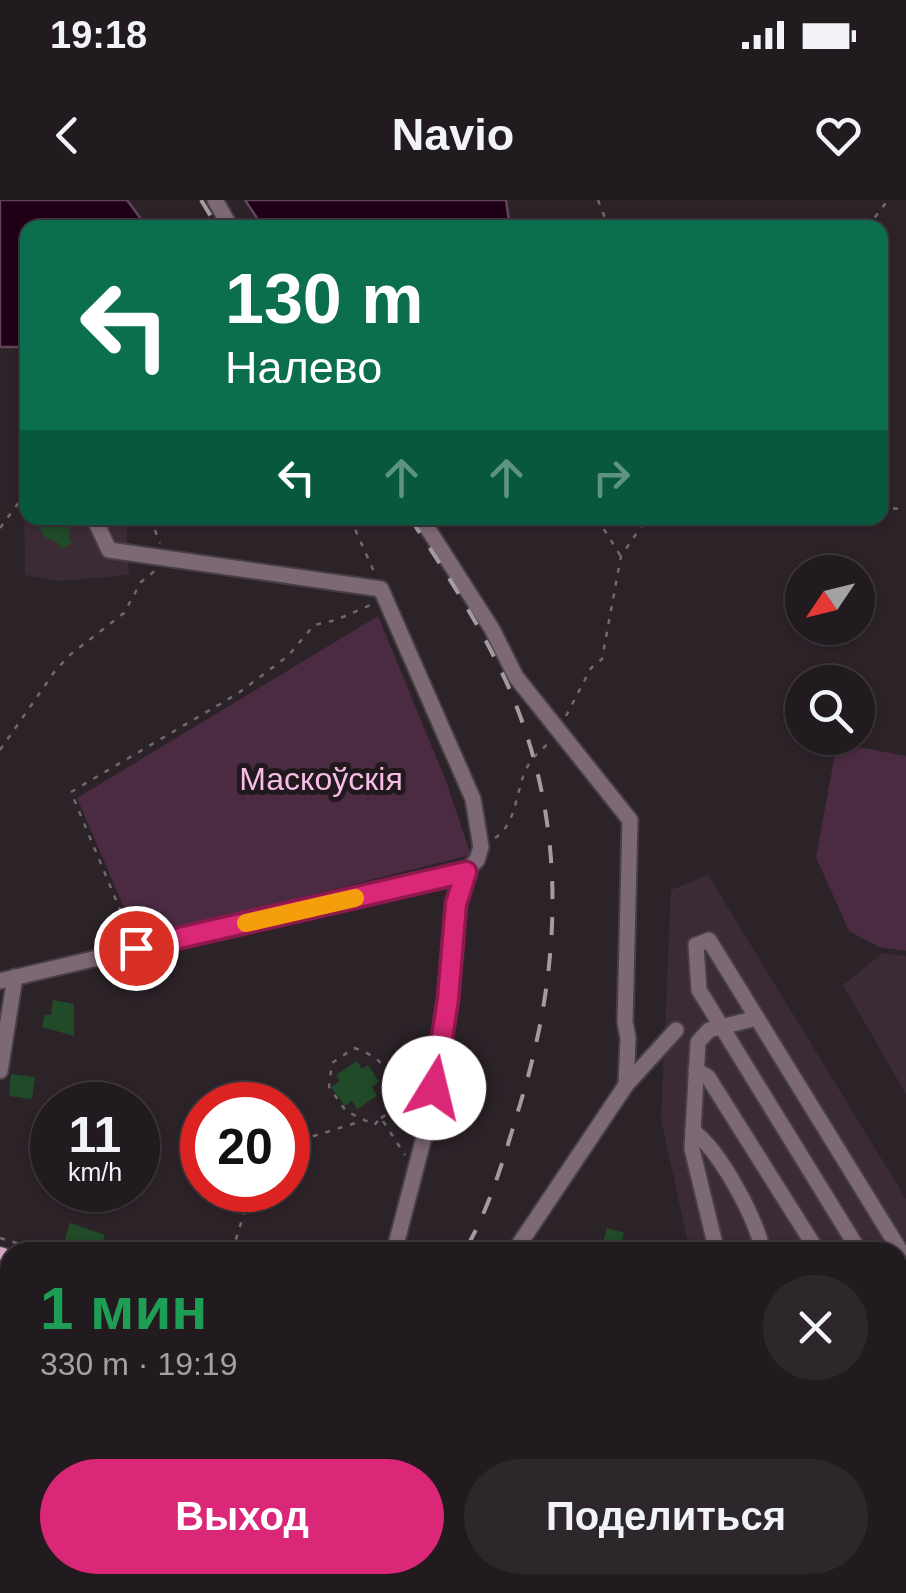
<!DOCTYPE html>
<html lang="ru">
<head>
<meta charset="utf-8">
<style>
	:root { --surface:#211a1f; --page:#2d272c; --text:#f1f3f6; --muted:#a2a1a4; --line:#3e383d; --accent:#db2777 }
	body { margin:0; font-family:Arial,sans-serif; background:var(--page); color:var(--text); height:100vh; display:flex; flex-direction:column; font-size:38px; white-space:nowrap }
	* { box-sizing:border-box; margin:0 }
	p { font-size:32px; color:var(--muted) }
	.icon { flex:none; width:55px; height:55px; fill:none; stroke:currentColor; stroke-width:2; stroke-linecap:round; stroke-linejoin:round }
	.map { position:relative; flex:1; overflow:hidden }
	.panel { position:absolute; left:0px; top:1042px; width:908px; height:352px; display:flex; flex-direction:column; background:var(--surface); border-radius:30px 30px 0 0; box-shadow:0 2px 8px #0004,0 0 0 2px var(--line) }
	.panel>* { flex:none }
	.top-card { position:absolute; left:20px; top:20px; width:868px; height:305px; border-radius:20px; box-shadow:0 2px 8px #0004,0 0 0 2px var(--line); background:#0b6e4f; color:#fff; overflow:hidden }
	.needle { width:65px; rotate:235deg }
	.fabs { position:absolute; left:785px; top:355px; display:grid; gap:20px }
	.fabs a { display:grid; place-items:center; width:90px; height:90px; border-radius:50%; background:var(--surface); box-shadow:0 2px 8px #0004,0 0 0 2px var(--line); font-size:50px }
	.speed { position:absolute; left:30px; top:882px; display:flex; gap:20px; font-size:50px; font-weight:700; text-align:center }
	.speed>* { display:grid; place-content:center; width:130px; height:130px; border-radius:50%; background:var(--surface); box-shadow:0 2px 8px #0004,0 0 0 2px var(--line); line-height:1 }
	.speed small { font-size:25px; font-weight:400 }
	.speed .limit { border:15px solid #d22; background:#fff; color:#111 }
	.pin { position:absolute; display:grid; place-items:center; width:85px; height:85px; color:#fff; margin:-42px; border:5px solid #fff; border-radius:50%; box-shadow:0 2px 10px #0007 }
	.me { position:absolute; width:110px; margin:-55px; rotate:9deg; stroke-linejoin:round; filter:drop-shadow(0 0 8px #0008) }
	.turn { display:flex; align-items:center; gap:35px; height:210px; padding:0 40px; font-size:45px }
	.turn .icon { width:130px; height:130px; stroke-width:2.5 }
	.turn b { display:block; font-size:70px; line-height:85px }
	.lanes { display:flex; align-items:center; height:95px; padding:0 40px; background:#0003; justify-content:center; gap:50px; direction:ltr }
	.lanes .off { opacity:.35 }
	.round { display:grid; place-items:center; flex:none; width:105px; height:105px; border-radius:52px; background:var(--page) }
	.overview { display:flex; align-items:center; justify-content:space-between; height:170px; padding:0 40px }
	h1 { font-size:60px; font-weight:800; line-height:75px; color:#1e9e55 }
	.action { display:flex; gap:20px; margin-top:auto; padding:20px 40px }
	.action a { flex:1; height:115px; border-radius:60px; background:var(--accent); color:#fff; font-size:40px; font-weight:800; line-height:115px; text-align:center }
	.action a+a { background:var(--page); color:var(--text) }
	.status { display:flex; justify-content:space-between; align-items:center; height:70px; padding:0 50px; background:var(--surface); direction:ltr }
	.status svg { height:28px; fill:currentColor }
	header { display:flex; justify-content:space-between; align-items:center; height:130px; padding:0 40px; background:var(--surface); font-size:45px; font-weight:800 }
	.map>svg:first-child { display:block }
	.built { fill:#3a2b35 }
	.green { fill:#4b2b42 }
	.water { fill:#1f0017; stroke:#5d4657; stroke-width:2.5 }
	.building { fill:#214a28 }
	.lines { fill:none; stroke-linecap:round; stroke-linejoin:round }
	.minor-casing { stroke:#473f44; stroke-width:19 }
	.major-casing { stroke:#473f44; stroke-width:21 }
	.path { stroke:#70696e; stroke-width:2.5; stroke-dasharray:5 8; stroke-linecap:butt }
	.minor { stroke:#7d6876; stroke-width:15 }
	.major { stroke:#d5aac7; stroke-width:18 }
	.rail { stroke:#a39ba0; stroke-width:4; stroke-dasharray:18 18; stroke-linecap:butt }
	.route-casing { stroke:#8e194d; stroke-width:25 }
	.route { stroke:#db2777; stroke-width:18 }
	.slow { stroke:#f59e0b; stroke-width:18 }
	.labels { text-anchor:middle; stroke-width:10; stroke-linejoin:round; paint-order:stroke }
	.park-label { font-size:32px; fill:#f7bde5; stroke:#22191f }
</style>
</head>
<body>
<div class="status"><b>19:18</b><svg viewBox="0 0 49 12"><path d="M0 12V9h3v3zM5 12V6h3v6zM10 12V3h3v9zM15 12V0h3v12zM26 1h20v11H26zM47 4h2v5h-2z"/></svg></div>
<header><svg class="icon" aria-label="back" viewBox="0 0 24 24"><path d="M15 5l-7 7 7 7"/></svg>Navio<svg class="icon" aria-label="heart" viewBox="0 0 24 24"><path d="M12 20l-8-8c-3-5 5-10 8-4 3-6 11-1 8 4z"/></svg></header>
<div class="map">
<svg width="906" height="1393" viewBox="0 0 906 1393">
	<rect width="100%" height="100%" fill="#2c2329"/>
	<g class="built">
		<polygon points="27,306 28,318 126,318 129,375 60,381 25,375 24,311"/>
		<polygon points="708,675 906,999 906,1118 898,1117 898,1052 690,1052 661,920 671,690"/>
		<polygon points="883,753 906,756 906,894 843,785"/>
		<polygon points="0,1089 10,1092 10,1385 57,1385 28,1393 0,1393"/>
		<polygon points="453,1385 697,1385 696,1393 452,1393"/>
	</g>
	<g class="green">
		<polygon points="378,416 446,581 471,655 137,738 77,598"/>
		<polygon points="837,543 906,556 906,751 879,747 849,731 816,657"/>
	</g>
	<g class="water">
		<polygon points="0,0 127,0 147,27 28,28 27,147 0,147"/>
		<polygon points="245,0 506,0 510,27 263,27"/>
	</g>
	<g class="building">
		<polygon points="40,318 71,318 69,338 72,343 62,349 56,341 46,338 40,329"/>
		<polygon points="53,800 74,804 74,836 42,827 45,814 51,815"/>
		<polygon points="357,861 362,869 368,865 379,882 372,887 377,896 357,909 352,901 345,906 331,887 340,881 336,875"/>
		<polygon points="11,874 35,877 32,899 9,896"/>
		<polygon points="70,1023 105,1035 99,1052 64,1043"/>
		<polygon points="607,1028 624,1033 619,1052 600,1052"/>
		<polygon points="8,1179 10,1180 10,1284 0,1280 0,1204"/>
		<polygon points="0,1312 10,1315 10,1384 0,1381"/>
	</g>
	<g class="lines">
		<defs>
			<g id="minor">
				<polyline points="215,0 231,28"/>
				<polyline points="94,318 109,350 381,389 473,599 481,647 477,660 466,671 455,704 448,799 429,918 394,1052"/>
				<polyline points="421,318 492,429 516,477 630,620 625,822 628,838 626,885"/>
				<polyline points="0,781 466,671"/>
				<polyline points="696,870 708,877 818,1052"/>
				<polyline points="0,871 15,777"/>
				<path d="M693 931C721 952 756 1018 763 1052"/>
				<polyline points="514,1052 626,885 676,830"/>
				<polyline points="717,1052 692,949 698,842 709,830 757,818"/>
				<polyline points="860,1052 699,790 696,745 709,740 906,1060"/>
				<polyline points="898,1083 906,1086"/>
				<polyline points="898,1222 906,1224"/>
				<polyline points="399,1393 400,1385"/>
			</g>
			<g id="major">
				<polyline points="0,1056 10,1059"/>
				<polyline points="898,1157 906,1158"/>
				<polyline points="341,1393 345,1385"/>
			</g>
		</defs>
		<use href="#minor" class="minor-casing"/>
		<use href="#major" class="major-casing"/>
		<g class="path">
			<polyline points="598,0 609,28"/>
			<polyline points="867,28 888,0"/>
			<polyline points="880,308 906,309"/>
			<polyline points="150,318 160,343"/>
			<polyline points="350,318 375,374"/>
			<polyline points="597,318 620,355"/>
			<polyline points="0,328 28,290"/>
			<polyline points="566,516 591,468 602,459 621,356 647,318"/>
			<polyline points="0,550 55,471 71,454 124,413 141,382 157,369"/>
			<path d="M495 638C519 622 515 586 529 564 534 555 544 549 551 540"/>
			<polyline points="131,736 71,592 237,494 288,456 314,425 336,420 375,403"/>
			<path d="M381 918 394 909C394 876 386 858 354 848L332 863 329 887 346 911 374 925 381 918 405 955"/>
			<polyline points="288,944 362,921"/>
			<polyline points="0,1038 47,1052"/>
			<polyline points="232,1052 245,1010"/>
			<polyline points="0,1077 10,1080"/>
		</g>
		<use href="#minor" class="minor"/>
		<use href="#major" class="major"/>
		<g class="rail">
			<polyline points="201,0 218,28"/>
			<path d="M410 318C445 371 483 429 509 488 569 627 562 770 518 911 504 958 489 1010 464 1052"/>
			<polyline points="64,1393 86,1385"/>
		</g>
	</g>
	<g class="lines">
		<defs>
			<polyline id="route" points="136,748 466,672 456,704 448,799 434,888"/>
		</defs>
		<use href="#route" class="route-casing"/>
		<use href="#route" class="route"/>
		<polyline class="slow" points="246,723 355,698"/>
	</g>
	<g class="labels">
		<g class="park-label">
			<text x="321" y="590">Маскоўскія</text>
		</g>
	</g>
</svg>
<div class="fabs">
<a><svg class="needle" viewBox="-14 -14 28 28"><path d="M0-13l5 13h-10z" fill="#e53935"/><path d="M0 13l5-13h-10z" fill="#a2a1a4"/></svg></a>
<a><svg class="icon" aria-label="search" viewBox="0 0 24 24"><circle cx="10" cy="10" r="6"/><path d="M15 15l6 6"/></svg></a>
</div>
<div class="speed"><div>11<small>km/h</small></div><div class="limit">20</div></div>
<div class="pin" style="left:136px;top:748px;background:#d93025"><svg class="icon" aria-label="arrive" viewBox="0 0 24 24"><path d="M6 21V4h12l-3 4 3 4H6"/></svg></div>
<svg class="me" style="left:434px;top:888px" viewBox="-20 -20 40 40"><circle r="19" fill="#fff"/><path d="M0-13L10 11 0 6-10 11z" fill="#db2777"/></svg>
<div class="top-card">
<div class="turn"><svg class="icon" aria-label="left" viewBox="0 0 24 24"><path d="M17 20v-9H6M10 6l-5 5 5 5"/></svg><div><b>130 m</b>Налево</div></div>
<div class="lanes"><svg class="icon" aria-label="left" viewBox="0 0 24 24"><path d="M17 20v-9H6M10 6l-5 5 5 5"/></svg><svg class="icon off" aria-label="ahead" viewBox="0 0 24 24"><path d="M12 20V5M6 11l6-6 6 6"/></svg><svg class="icon off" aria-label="ahead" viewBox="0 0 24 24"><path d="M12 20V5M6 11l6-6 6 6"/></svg><svg class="icon off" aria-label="right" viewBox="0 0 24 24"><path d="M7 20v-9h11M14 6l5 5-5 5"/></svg></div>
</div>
<section class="panel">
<div class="overview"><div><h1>1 мин</h1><p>330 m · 19:19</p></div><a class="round"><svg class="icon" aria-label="close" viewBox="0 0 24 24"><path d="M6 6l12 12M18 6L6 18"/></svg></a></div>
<div class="action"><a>Выход</a><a>Поделиться</a></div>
</section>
</div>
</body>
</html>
